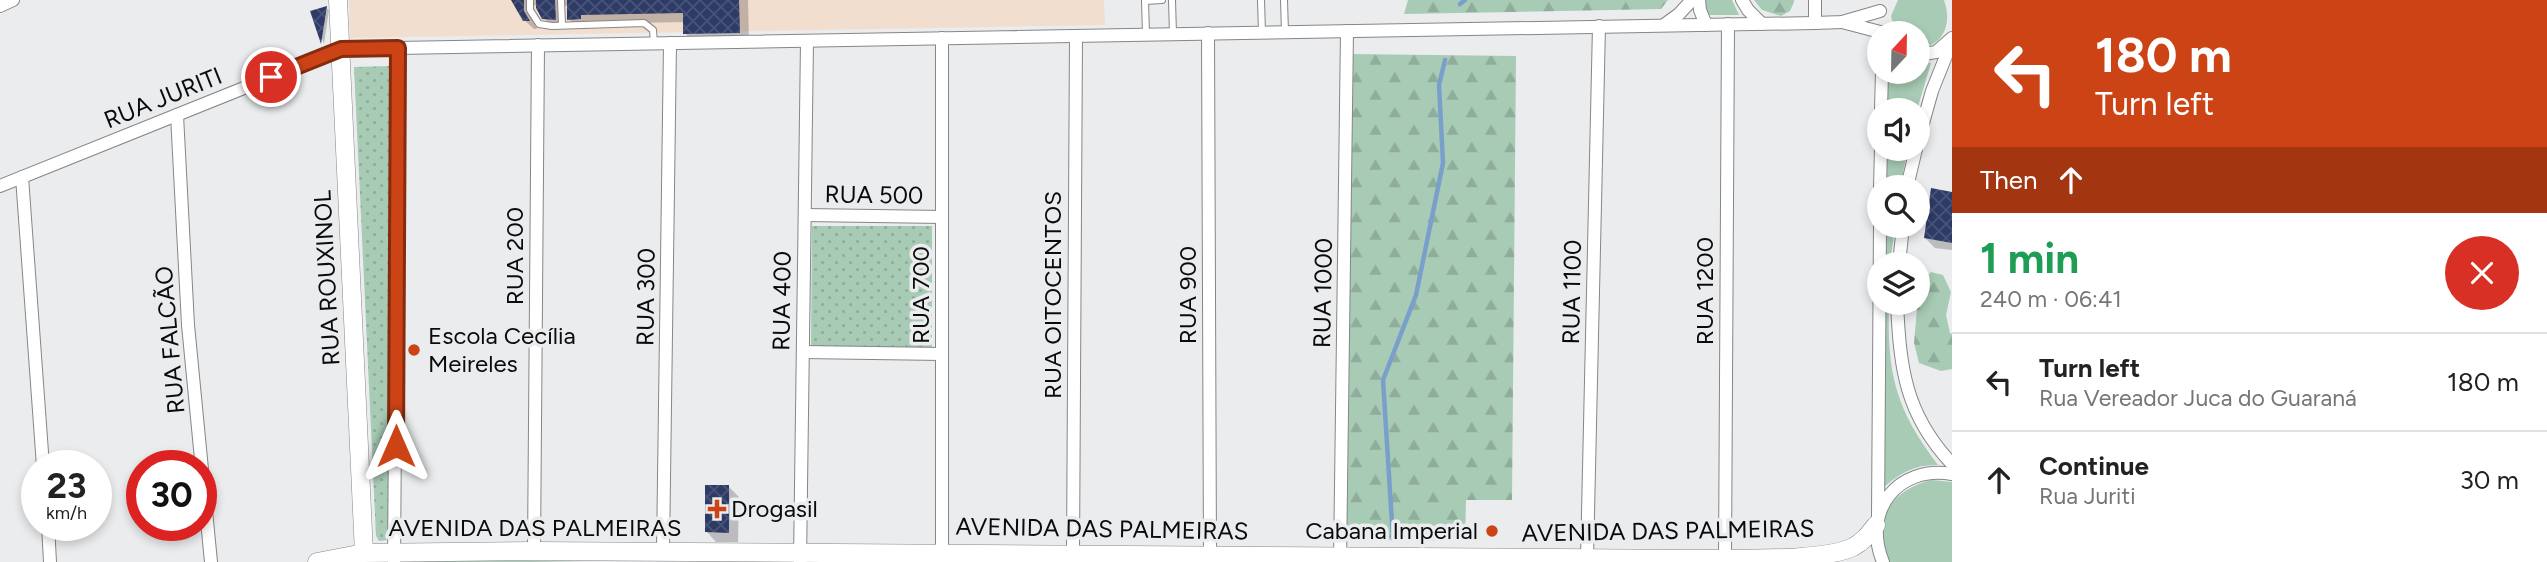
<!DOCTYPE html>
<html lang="en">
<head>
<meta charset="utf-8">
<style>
	:root { --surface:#fff; --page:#f6f6f6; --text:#222; --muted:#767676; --line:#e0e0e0 }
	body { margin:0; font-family:Figtree,sans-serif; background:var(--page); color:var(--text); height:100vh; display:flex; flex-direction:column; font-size:26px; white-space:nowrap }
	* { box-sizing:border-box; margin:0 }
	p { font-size:23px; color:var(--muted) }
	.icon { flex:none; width:38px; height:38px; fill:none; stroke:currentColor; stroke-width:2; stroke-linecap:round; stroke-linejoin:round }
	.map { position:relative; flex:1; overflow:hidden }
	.side { display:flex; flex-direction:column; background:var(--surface); width:595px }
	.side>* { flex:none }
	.top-card { background:#cc4416; color:#fff; overflow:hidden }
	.needle { width:46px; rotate:22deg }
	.controls { position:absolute; left:1867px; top:21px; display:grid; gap:14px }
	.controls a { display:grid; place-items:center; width:63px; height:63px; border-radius:50%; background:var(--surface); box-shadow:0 4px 10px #0003; font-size:35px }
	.speed { position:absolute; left:21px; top:450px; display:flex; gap:14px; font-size:35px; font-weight:700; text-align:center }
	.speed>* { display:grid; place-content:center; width:91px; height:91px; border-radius:50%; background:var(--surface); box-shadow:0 4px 10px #0003; line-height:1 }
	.speed small { font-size:18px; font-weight:400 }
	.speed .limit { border:10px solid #d22; background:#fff; color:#111 }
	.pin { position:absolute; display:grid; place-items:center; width:60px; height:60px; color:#fff; margin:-30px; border:4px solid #fff; border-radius:50%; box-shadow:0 2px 7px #0007 }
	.me { position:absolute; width:77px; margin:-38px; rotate:0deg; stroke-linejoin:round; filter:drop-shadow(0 0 5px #0008) }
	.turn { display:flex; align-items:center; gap:24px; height:147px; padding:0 28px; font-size:32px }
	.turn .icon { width:91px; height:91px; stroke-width:2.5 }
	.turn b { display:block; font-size:49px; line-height:60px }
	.then { display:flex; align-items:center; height:66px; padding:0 28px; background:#0003; gap:14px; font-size:26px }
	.round { display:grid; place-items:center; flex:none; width:74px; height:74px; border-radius:37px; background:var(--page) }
	.head { display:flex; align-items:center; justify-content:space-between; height:119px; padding:0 28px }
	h1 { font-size:42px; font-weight:700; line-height:52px; color:#1e9e55 }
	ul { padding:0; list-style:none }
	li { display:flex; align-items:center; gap:21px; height:98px; padding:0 28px; border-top:2px solid var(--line) }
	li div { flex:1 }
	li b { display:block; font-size:26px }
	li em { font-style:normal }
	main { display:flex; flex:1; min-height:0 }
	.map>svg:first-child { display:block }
	.commercial { fill:#f2decf }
	.grass { fill:#a8cbb5 }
	.forest { fill:url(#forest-firs) }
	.park { fill:url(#park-dots) }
	.shadow { fill:#0003 }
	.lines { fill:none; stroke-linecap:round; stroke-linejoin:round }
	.stream { stroke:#78a0cb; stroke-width:4.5 }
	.building { fill:url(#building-cross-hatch) }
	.lane-casing { stroke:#858688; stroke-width:8 }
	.street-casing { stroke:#858688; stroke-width:14 }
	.secondary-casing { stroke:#858688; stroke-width:19 }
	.lane { stroke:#fff; stroke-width:6 }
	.street { stroke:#fff; stroke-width:12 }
	.secondary { stroke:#fff; stroke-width:18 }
	.route-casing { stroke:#852c0e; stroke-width:18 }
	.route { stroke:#cc4416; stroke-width:12 }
	.poi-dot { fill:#cc4416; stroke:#ebecee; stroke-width:2.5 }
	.labels { text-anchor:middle; stroke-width:7; stroke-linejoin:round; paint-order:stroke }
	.street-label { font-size:24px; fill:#0b0b0c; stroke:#ebecee }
	.poi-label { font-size:24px; fill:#0b0b0c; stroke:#ebecee; text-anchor:start }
</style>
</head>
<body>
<main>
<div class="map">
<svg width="1952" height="562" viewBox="0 0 1952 562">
	<defs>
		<pattern id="forest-firs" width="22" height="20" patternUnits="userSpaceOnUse" patternTransform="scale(1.75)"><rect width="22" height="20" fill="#a8cbb5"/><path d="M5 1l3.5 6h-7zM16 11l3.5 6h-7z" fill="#8fad9a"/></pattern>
		<pattern id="park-dots" width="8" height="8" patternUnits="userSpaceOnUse" patternTransform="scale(1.75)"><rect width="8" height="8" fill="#a8cbb5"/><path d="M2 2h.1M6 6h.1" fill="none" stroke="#8fad9a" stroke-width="1.8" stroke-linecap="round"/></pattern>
		<pattern id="building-cross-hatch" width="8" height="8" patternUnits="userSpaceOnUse" patternTransform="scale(1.75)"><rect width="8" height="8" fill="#2e3b67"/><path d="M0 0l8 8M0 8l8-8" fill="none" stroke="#495477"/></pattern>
	</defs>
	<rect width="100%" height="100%" fill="#ebecee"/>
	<polygon class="commercial" points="349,0 1104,0 1105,25 350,38"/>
	<g class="grass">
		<polygon points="1705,0 1732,0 1739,15 1709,15 1704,6"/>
		<path d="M1898 0H1944C1952 22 1945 45 1920 48H1918V33H1895L1891 16Z"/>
		<polygon points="1931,63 1917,110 1886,110 1886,72 1918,72 1918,64"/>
		<polygon points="1886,149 1908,149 1900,187 1885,187"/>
		<polygon points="1885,226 1895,226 1890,264 1884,264"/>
		<path d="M1884 303H1889C1887 374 1895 408 1938 465 1916 464 1900 473 1884 487Z"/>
		<path d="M1932 480 1952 482V562H1889C1886 555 1883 548 1881 541 1876 508 1904 486 1932 480Z"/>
	</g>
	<g class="forest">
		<polygon points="1408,0 1668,0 1661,9 1404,14"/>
		<polygon points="1754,0 1794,0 1794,2 1790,11 1781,16 1762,10"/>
		<polygon points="1351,54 1516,56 1512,500 1466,500 1465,541 1346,539"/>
		<polygon points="1931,272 1943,275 1951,292 1946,315 1950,333 1952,334 1952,369 1941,371 1919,363 1914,343 1919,285"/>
	</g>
	<g class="park">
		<polygon points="392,66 388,540 379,541 376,536 354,67"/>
		<polygon points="812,226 932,226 932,349 811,348"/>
		<polygon points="428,559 585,562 397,562"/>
	</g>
	<g class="shadow">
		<polygon points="514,0 748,0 749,42 694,43 685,33 685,22 589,24 589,28 578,28 569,19 569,4 564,7 565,29 553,27 544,18 537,4 533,7 533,21 537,29 534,29 524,20"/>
		<polygon points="326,8 329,10 324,44 312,12"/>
		<polygon points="1952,193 1952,250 1935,248 1925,238"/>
		<polygon points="729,487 739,497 738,542 716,542 707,532"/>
	</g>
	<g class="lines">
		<g class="stream">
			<polyline points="1460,4 1465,0"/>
			<polyline points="1393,539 1383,380 1416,295 1443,163 1439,85 1445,60"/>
		</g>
	</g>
	<g class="building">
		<polygon points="511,0 524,0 524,11 530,21 523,21"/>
		<polygon points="536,0 555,0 556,20 542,19 536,8"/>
		<polygon points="567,0 739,0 740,33 683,34 683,13 581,15 581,19 567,20"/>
		<polygon points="327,6 321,44 310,11"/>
		<polygon points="1931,188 1952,192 1952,243 1924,238"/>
		<polygon points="705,485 729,485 729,533 705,532"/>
	</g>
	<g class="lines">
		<defs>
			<g id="lane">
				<polyline points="530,0 530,10 539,24 552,26 644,23 653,30 654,43"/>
				<polyline points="561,0 562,25"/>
				<polyline points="1145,0 1146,34"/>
				<polyline points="1172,0 1173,34"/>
				<polyline points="1261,0 1262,32"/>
				<polyline points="1284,0 1285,32"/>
				<polyline points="1145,1 1162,0"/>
			</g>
			<g id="street">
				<polyline points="1699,0 1700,10 1706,25"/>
				<polyline points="1742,0 1748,10 1762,24"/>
				<polyline points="0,6 13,0"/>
				<polyline points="1842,22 1884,33"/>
				<polyline points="1815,23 1815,0"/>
				<polyline points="1664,25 1679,14 1692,0"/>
				<polyline points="1208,33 1210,556"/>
				<polyline points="1918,55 1936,52 1952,38"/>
				<polyline points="1881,110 1882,72"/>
				<polyline points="177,115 188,325 211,562"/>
				<polyline points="1918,141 1932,91 1952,41"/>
				<polyline points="22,177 43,466"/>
				<polyline points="0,186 341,49 1815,23 1842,22 1880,11"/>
				<polyline points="1880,187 1881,149"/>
				<polyline points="1907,187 1916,149"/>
				<polyline points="805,215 942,217"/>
				<polyline points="1899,264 1903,226"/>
				<path d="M1897 303C1900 368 1905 414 1952 464"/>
				<polyline points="803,352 942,354"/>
				<polyline points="1878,518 1880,226"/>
				<polyline points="48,525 50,562"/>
				<polyline points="534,551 538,45"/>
				<polyline points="663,551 670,43"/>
				<polyline points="942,552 942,38"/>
				<polyline points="1073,554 1076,36"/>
				<polyline points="1587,558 1599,26"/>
				<polyline points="1725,558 1728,24"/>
				<polyline points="394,562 398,48"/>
				<polyline points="800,562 807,41"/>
				<polyline points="1340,562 1347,31"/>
				<path d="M1883 562C1862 511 1897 465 1952 474"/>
			</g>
			<g id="secondary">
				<polyline points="338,0 364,553"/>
				<path d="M317 562 364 553 534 551 1697 559C1735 558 1821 562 1853 547 1863 542 1869 534 1876 525"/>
			</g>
		</defs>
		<use href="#lane" class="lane-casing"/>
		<use href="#street" class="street-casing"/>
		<use href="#secondary" class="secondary-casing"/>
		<use href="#lane" class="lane"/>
		<use href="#street" class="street"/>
		<use href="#secondary" class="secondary"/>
	</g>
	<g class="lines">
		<defs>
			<polyline id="route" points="271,77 341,49 398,48 396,446"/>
		</defs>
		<use href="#route" class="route-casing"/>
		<use href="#route" class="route"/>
	</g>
	<g class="poi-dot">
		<circle cx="414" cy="350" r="7"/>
		<path d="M713.5 498.5h7v7h7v7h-7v7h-7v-7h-7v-7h7z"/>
		<circle cx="1492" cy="531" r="7"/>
	</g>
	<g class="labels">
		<g class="street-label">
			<text transform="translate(163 98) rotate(-22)" y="8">RUA JURITI</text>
			<text transform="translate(874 195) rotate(1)" y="8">RUA 500</text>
			<text transform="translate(515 256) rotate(-90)" y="8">RUA 200</text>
			<text transform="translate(327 278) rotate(-93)" y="8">RUA ROUXINOL</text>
			<text transform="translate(1705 291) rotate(-90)" y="8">RUA 1200</text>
			<text transform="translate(1572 292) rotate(-89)" y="8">RUA 1100</text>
			<text transform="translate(1323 293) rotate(-89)" y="8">RUA 1000</text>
			<text transform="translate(921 295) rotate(-90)" y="8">RUA 700</text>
			<text transform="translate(1053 295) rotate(-90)" y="8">RUA OITOCENTOS</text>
			<text transform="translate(1188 295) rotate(-90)" y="8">RUA 900</text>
			<text transform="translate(646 297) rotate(-89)" y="8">RUA 300</text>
			<text transform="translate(782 301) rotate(-89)" y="8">RUA 400</text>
			<text transform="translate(170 340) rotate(-95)" y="8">RUA FALCÃO</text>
			<text x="535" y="536">AVENIDA DAS PALMEIRAS</text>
			<text transform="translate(1102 529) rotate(1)" y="8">AVENIDA DAS PALMEIRAS</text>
			<text transform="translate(1668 531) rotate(-1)" y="8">AVENIDA DAS PALMEIRAS</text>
		</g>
		<g class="poi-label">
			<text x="428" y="344">Escola Cecília<tspan x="428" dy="28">Meireles</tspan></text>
			<text x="731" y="517">Drogasil</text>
			<text x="1478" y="539" text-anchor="end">Cabana Imperial</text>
		</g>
	</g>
</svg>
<div class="controls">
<a><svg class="needle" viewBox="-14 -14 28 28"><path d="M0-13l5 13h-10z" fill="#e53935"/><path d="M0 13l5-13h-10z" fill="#767676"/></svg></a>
<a><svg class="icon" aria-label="sound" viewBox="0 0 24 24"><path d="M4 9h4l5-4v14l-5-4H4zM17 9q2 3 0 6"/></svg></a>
<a><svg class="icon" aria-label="search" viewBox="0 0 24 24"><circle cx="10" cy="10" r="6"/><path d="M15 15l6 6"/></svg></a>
<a><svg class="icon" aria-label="layers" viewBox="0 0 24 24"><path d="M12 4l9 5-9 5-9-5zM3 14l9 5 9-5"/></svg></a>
</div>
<div class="speed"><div>23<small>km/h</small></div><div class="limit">30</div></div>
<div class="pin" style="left:271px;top:77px;background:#d93025"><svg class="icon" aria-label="arrive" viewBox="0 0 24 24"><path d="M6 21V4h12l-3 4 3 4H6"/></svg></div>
<svg class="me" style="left:396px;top:446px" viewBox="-20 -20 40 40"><path d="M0-17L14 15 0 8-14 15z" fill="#cc4416" stroke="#fff" stroke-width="4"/></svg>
</div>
<section class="side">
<div class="top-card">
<div class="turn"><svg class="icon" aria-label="left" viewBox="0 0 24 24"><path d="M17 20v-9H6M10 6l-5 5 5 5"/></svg><div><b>180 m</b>Turn left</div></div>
<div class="then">Then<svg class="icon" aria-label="ahead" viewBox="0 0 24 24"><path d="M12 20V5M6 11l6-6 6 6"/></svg></div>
</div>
<div class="head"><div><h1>1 min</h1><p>240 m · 06:41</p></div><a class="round" style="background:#d93025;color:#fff"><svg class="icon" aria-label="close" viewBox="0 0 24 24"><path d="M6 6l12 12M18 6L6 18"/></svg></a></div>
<ul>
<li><svg class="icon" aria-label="left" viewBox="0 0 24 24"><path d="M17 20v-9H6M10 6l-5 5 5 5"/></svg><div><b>Turn left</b><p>Rua Vereador Juca do Guaraná</p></div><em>180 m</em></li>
<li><svg class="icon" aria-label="ahead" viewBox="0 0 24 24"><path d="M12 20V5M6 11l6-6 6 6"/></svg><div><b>Continue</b><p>Rua Juriti</p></div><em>30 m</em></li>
</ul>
</section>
</main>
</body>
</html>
